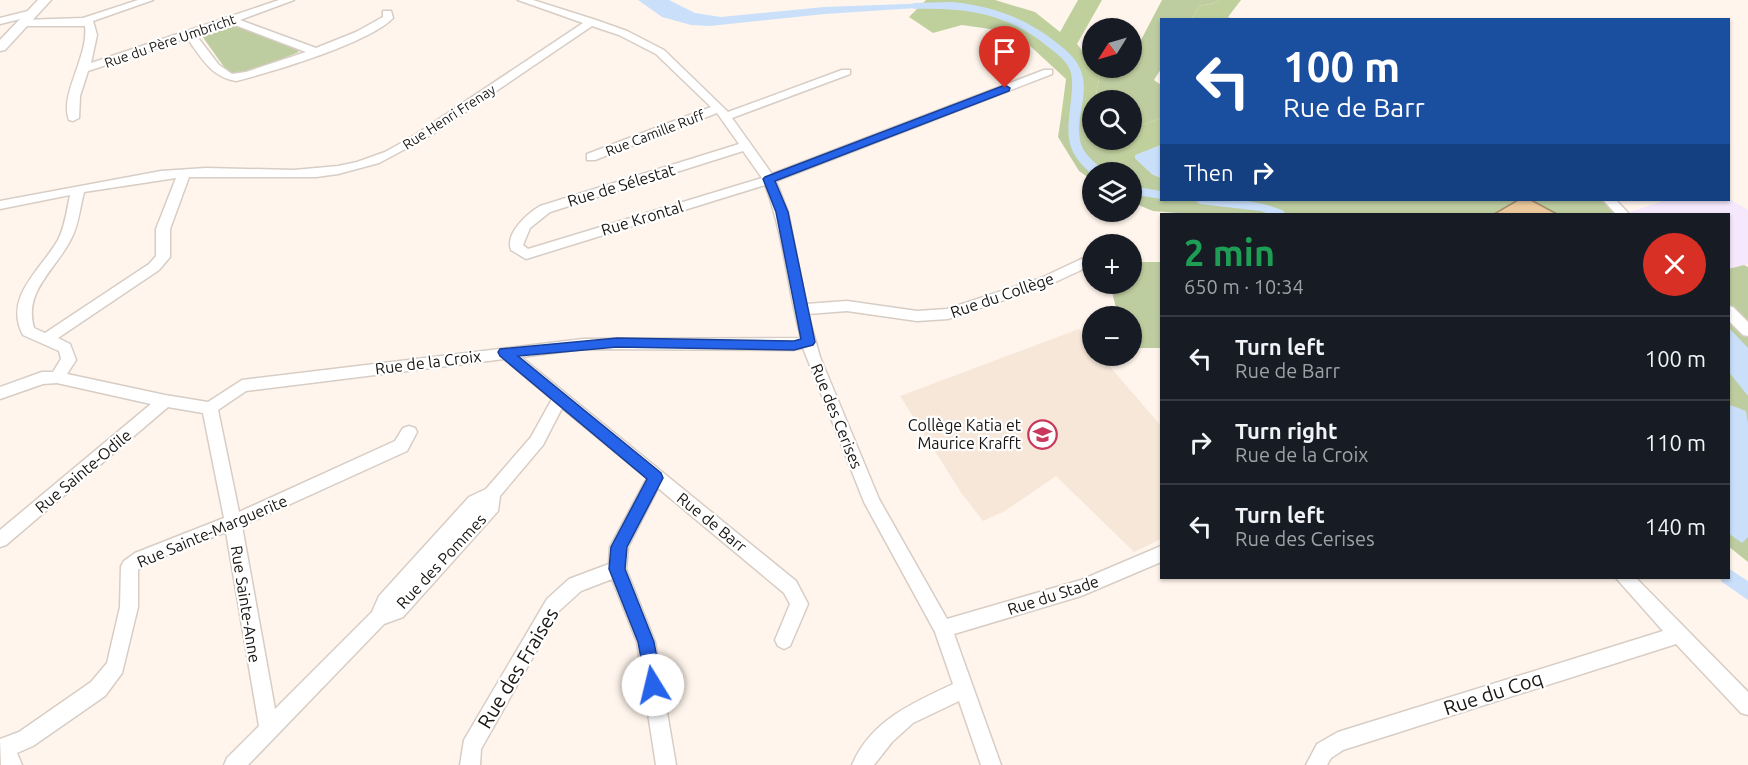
<!DOCTYPE html>
<html lang="en">
<head>
<meta charset="utf-8">
<style>
	:root { --surface:#171b24; --page:#20242c; --text:#f1f3f6; --muted:#9ea1a6; --line:#363941 }
	body { margin:0; font-family:Ubuntu,sans-serif; background:var(--page); color:var(--text); height:100vh; display:flex; flex-direction:column; font-size:22px; white-space:nowrap }
	* { box-sizing:border-box; margin:0 }
	p { font-size:20px; color:var(--muted) }
	.icon { flex:none; width:33px; height:33px; fill:none; stroke:currentColor; stroke-width:2; stroke-linecap:round; stroke-linejoin:round }
	.map { position:relative; flex:1; overflow:hidden }
	.sheet { position:absolute; left:1160px; top:213px; width:570px; height:366px; display:flex; flex-direction:column; background:var(--surface); border-radius:0px; box-shadow:0 2px 4px #0004 }
	.sheet>* { flex:none }
	.hud { position:absolute; left:1160px; top:18px; width:570px; height:183px; border-radius:0px; box-shadow:0 2px 4px #0004; background:#1a4fa0; color:#fff; overflow:hidden }
	.needle { width:39px; rotate:233deg }
	.fabs { position:absolute; left:1082px; top:18px; display:grid; gap:12px }
	.fabs a { display:grid; place-items:center; width:60px; height:60px; border-radius:50%; background:var(--surface); box-shadow:0 2px 4px #0004; font-size:30px }
	.pin { position:absolute; display:grid; place-items:center; width:51px; height:51px; color:#fff; margin:-62px -26px; border-radius:50% 50% 50% 0; rotate:-45deg; box-shadow:0 0 6px #0007 }
	.pin .icon { rotate:45deg }
	.me { position:absolute; width:66px; margin:-33px; rotate:351deg; stroke-linejoin:round; filter:drop-shadow(0 0 4px #0008) }
	.turn { display:flex; align-items:center; gap:21px; height:126px; padding:0 24px; font-size:27px }
	.turn .icon { width:78px; height:78px; stroke-width:2.5 }
	.turn b { display:block; font-size:42px; line-height:51px }
	.then { display:flex; align-items:center; height:57px; padding:0 24px; background:#0003; gap:12px; font-size:22px }
	.round { display:grid; place-items:center; flex:none; width:63px; height:63px; border-radius:32px; background:var(--page) }
	.headline { display:flex; align-items:center; justify-content:space-between; height:102px; padding:0 24px }
	h1 { font-size:36px; font-weight:700; line-height:45px; color:#1e9e55 }
	ul { padding:0; list-style:none }
	li { display:flex; align-items:center; gap:18px; height:84px; padding:0 24px; border-top:2px solid var(--line) }
	li div { flex:1 }
	li b { display:block; font-size:22px }
	li em { font-style:normal }
	.map>svg:first-child { display:block }
	.built { fill:#f7e7d9 }
	.industrial { fill:#f5e8fc }
	.green { fill:#becda0 }
	.forest { fill:#bfd09d }
	.water { fill:#cae0fa }
	.lines { fill:none; stroke-linecap:round; stroke-linejoin:round }
	.canal { fill:#cae0fa; fill-rule:evenodd }
	.building { fill:#ecc99c; stroke:#a58d6d; stroke-width:1.5 }
	.minor-casing { stroke:#d7cdc5; stroke-width:3 }
	.major-casing { stroke:#d7cdc5; stroke-width:3 }
	.minor { fill:#fff; fill-rule:evenodd }
	.major { fill:#fff; fill-rule:evenodd }
	.route { fill:#2563eb; stroke:#184099; stroke-width:1.5 }
	.labels { text-anchor:middle; stroke-width:4.5; stroke-linejoin:round; paint-order:stroke }
	.far-street-label { font-size:14px; fill:#181512; stroke:#fff }
	.street-label { font-size:16px; fill:#181512; stroke:#fff }
	.poi-label { font-size:16px; fill:#181512; stroke:#fff; text-anchor:end }
	.near-street-label { font-size:20px; fill:#181512; stroke:#fff }
</style>
</head>
<body>
<div class="map">
<svg width="1748" height="765" viewBox="0 0 1748 765">
	<rect width="100%" height="100%" fill="#fff5ec"/>
	<polygon class="built" points="1079,329 1092,345 1092,356 1101,356 1161,426 1161,539 1134,552 1056,476 1005,511 983,521 962,494 900,396"/>
	<polygon class="industrial" points="1728,198 1748,210 1748,264 1728,269 1728,214 1629,214 1627,213 1666,200"/>
	<g class="green">
		<polygon points="1162,0 1218,0 1214,3 1199,6 1191,19 1161,20 1161,69 1154,80 1161,85 1161,118 1131,129 1131,100 1095,100 1100,74 1122,77 1127,68 1131,68 1131,59"/>
		<polygon points="233,25 297,49 299,52 243,74 229,74 202,36"/>
		<polygon points="1061,117 1092,117 1092,140 1098,140 1116,164 1135,155 1135,158 1152,174 1161,178 1161,200 1616,200 1629,214 1188,214 1153,211 1131,202 1131,172 1092,172 1092,180 1079,171 1058,137"/>
		<polygon points="1131,262 1161,262 1161,348 1131,348 1131,316 1118,316 1110,284 1131,284"/>
		<polygon points="1744,265 1748,267 1748,562 1728,546 1728,269"/>
	</g>
	<g class="forest">
		<polygon points="926,0 995,0 1035,12 1060,32 1078,0 1102,0 1077,44 1092,64 1092,68 1100,74 1095,100 1092,100 1092,117 1061,117 1066,79 1029,45 997,30 962,25 933,33 909,17"/>
		<polygon points="1218,0 1241,0 1228,17 1233,19 1191,19 1199,6 1214,3"/>
		<polygon points="1161,118 1161,145 1116,164 1098,142 1098,140 1131,140 1131,129"/>
	</g>
	<g class="water">
		<polygon points="638,0 669,0 695,13 721,17 824,7 933,3 932,7 825,14 710,26 691,25 662,17"/>
		<polygon points="1161,145 1161,178 1152,174 1135,158 1135,155"/>
		<polygon points="1728,327 1748,348 1748,396 1728,371"/>
		<polygon points="1730,405 1746,411 1748,424 1748,537 1742,543 1728,533 1728,411"/>
	</g>
	<g class="lines">
		<g class="canal">
			<path d="M952 2C992 6 1026 18 1057 43 1066 50 1077 59 1081 71 1090 94 1074 120 1081 144 1085 157 1097 162 1103 172L1092 174C1064 150 1067 135 1071 100 1072 91 1073 82 1071 73 1068 61 1056 53 1047 46 1007 13 964 7 914 9L909 6 914 3Z"/>
			<polygon points="1131,186 1161,191 1161,199 1131,194"/>
			<path d="M1194 200C1223 197 1256 199 1284 211L1285 214H1269L1261 211 1200 204Z"/>
			<polygon points="1728,568 1748,581 1748,600 1722,582 1720,578 1728,578"/>
		</g>
	</g>
	<polygon class="building" points="1518,200 1531,200 1557,214 1494,214"/>
	<g class="lines">
		<defs>
			<g id="minor">
				<path d="M138 0H153L93 21 97 35 91 63 279 0H294L240 20 316 48 356 32 383 17V11H391L393 18C369 43 272 72 236 81 211 77 201 57 187 38L88 71 80 96 79 118 73 121 69 120C59 95 89 56 85 26H23L18 23 23 20 83 18ZM230 23 306 52 246 72 232 74 219 65 196 35Z"/>
				<path d="M518 0H533L596 20 627 31 664 50 728 112 842 70H850V74L732 118 772 174 1044 70H1052V74L776 181 788 212 806 304 847 301 917 311 947 309 1041 278 1092 254V265L1051 284 948 319 917 321 847 311 808 314 820 357 879 499 947 619 1081 580 1161 546V562L1081 596 954 634 1001 765H981L959 701 913 723 892 742 874 765H852C871 720 913 703 953 684L935 632 864 502 803 348 793 350 583 349 521 357 796 581 808 604 790 646 784 649 778 646 775 640 790 604 784 593 658 488 628 547 626 569 655 642 676 765H656L637 642 612 579 581 591 559 611 481 749 480 765H460L464 740 547 599 569 579 609 564 610 547 647 478 562 408 543 445 500 496 498 511 403 617 384 624 248 765H224L227 758 259 726 226 532 147 563 138 570V607L122 673 105 696 33 746 17 753 22 765H1L0 739 19 732 91 682 107 663 120 607 121 566 124 561 135 553 224 518 203 413 168 407 6 545 0 547V530L151 404 57 383 43 384 0 399V387L42 372H53L61 359 59 351 23 335C3 297 41 270 58 240 65 226 67 210 70 195L0 209V201L161 171 206 168 294 170 338 166 357 162 385 152 412 137 583 23ZM592 26 619 35 656 54 711 107 587 154V160H595L717 113 739 144 540 206C527 214 505 233 511 250L526 259 765 185C784 234 787 287 801 338L583 339 242 380 208 402 165 395 67 374 76 360 70 344 58 338 159 270 170 257V229L189 177H316L338 174 379 163 433 134ZM743 151 762 178 528 249 523 245 530 228 550 212ZM176 178 156 229V256L149 264 45 333 34 328C23 290 57 269 72 237 79 223 80 207 84 192ZM504 359 552 399 531 437 486 489 469 497 379 596 372 612 275 709 242 526 407 451 417 432 415 428 409 426 403 428 395 441 239 512 218 410 246 391Z"/>
				<polygon points="32,10 36,11 36,15 0,24 0,18"/>
				<polygon points="1603,200 1616,200 1629,214 1616,214"/>
				<polygon points="1728,306 1733,307 1748,322 1748,336 1743,335 1728,320"/>
				<polygon points="1616,578 1636,578 1748,692 1748,715 1741,713 1676,644 1343,750 1331,758 1327,765 1306,765 1317,744 1338,732 1663,631"/>
			</g>
			<polygon id="major" points="38,0 51,0 5,50 0,51 0,40"/>
		</defs>
		<use href="#minor" class="minor-casing"/>
		<use href="#major" class="major-casing"/>
		<use href="#minor" class="minor"/>
		<use href="#major" class="major"/>
	</g>
	<polygon class="route" points="1005,85 1010,88 1009,91 775,181 788,212 815,342 813,345 794,350 617,347 518,356 661,473 663,478 627,547 625,569 654,642 662,685 659,690 653,693 647,690 638,642 609,569 611,547 647,479 500,356 498,352 500,349 617,338 794,341 801,339 776,212 763,179 765,177"/>
	<defs>
		<symbol id="school-ring" viewBox="-11 -11 22 22"><circle r="9.5" fill="#fff" stroke="#c8395d" stroke-width="1.5"/><path d="M0-5L7-2L0 1L-7-2ZM-4 1L0 2.5L4 1V4Q0 6-4 4Z" fill="#c8395d"/></symbol>
	</defs>
	<g fill-rule="evenodd">
		<use href="#school-ring" x="1026" y="418" width="33" height="33"/>
	</g>
	<g class="labels">
		<g class="far-street-label">
			<text transform="translate(170 41) rotate(-19)" y="5">Rue du Père Umbricht</text>
			<text transform="translate(449 117) rotate(-33)" y="5">Rue Henri Frenay</text>
			<text transform="translate(655 133) rotate(-21)" y="5">Rue Camille Ruff</text>
		</g>
		<g class="street-label">
			<text transform="translate(621 185) rotate(-17)" y="6">Rue de Sélestat</text>
			<text transform="translate(642 218) rotate(-17)" y="6">Rue Krontal</text>
			<text transform="translate(1002 295) rotate(-19)" y="6">Rue du Collège</text>
			<text transform="translate(428 362) rotate(-7)" y="6">Rue de la Croix</text>
			<text transform="translate(837 416) rotate(68)" y="6">Rue des Cerises</text>
			<text transform="translate(83 471) rotate(-40)" y="6">Rue Sainte-Odile</text>
			<text transform="translate(712 522) rotate(39)" y="6">Rue de Barr</text>
			<text transform="translate(212 531) rotate(-23)" y="6">Rue Sainte-Marguerite</text>
			<text transform="translate(441 561) rotate(-47)" y="6">Rue des Pommes</text>
			<text transform="translate(1053 595) rotate(-18)" y="6">Rue du Stade</text>
			<text transform="translate(246 604) rotate(81)" y="6">Rue Sainte-Anne</text>
		</g>
		<g class="poi-label">
			<text x="1021" y="431">Collège Katia et<tspan x="1021" dy="18">Maurice Krafft</tspan></text>
		</g>
		<g class="near-street-label">
			<text transform="translate(518 668) rotate(-59)" y="7">Rue des Fraises</text>
			<text transform="translate(1493 693) rotate(-18)" y="7">Rue du Coq</text>
		</g>
	</g>
</svg>
<div class="fabs">
<a><svg class="needle" viewBox="-14 -14 28 28"><path d="M0-13l5 13h-10z" fill="#e53935"/><path d="M0 13l5-13h-10z" fill="#9ea1a6"/></svg></a>
<a><svg class="icon" aria-label="search" viewBox="0 0 24 24"><circle cx="10" cy="10" r="6"/><path d="M15 15l6 6"/></svg></a>
<a><svg class="icon" aria-label="layers" viewBox="0 0 24 24"><path d="M12 4l9 5-9 5-9-5zM3 14l9 5 9-5"/></svg></a>
<a>+</a>
<a>−</a>
</div>
<div class="pin" style="left:1005px;top:88px;background:#d93025"><svg class="icon" aria-label="arrive" viewBox="0 0 24 24"><path d="M6 21V4h12l-3 4 3 4H6"/></svg></div>
<svg class="me" style="left:653px;top:685px" viewBox="-20 -20 40 40"><circle r="19" fill="#fff"/><path d="M0-13L10 11 0 6-10 11z" fill="#2563eb"/></svg>
<div class="hud">
<div class="turn"><svg class="icon" aria-label="left" viewBox="0 0 24 24"><path d="M17 20v-9H6M10 6l-5 5 5 5"/></svg><div><b>100 m</b>Rue de Barr</div></div>
<div class="then">Then<svg class="icon" aria-label="right" viewBox="0 0 24 24"><path d="M7 20v-9h11M14 6l5 5-5 5"/></svg></div>
</div>
<section class="sheet">
<div class="headline"><div><h1>2 min</h1><p>650 m · 10:34</p></div><a class="round" style="background:#d93025;color:#fff"><svg class="icon" aria-label="close" viewBox="0 0 24 24"><path d="M6 6l12 12M18 6L6 18"/></svg></a></div>
<ul>
<li><svg class="icon" aria-label="left" viewBox="0 0 24 24"><path d="M17 20v-9H6M10 6l-5 5 5 5"/></svg><div><b>Turn left</b><p>Rue de Barr</p></div><em>100 m</em></li>
<li><svg class="icon" aria-label="right" viewBox="0 0 24 24"><path d="M7 20v-9h11M14 6l5 5-5 5"/></svg><div><b>Turn right</b><p>Rue de la Croix</p></div><em>110 m</em></li>
<li><svg class="icon" aria-label="left" viewBox="0 0 24 24"><path d="M17 20v-9H6M10 6l-5 5 5 5"/></svg><div><b>Turn left</b><p>Rue des Cerises</p></div><em>140 m</em></li>
</ul>
</section>
</div>
</body>
</html>
